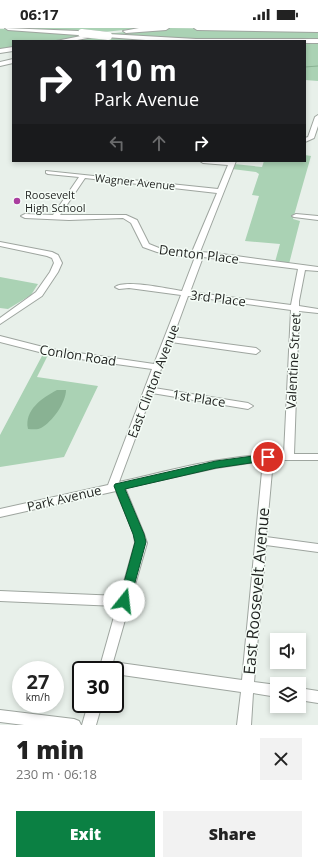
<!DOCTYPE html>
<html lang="en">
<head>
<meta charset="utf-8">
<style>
	:root { --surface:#fff; --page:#f2f2f2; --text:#222; --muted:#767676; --accent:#0b8043 }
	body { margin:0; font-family:"Open Sans",sans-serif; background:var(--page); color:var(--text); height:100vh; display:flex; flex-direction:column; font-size:15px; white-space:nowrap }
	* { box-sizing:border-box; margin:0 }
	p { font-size:13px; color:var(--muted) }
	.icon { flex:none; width:22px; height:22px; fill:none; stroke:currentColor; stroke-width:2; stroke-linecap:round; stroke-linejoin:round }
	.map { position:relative; height:697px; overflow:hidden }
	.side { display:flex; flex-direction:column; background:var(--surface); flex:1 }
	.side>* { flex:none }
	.top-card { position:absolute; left:12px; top:12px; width:294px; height:122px; border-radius:0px; box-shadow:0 2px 6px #0003; background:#202124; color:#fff; overflow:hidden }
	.fabs { position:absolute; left:270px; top:605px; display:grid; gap:8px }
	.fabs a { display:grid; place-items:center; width:36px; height:36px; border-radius:0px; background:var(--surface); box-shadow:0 2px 6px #0003; font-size:20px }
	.speed { position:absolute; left:12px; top:633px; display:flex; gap:8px; font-size:20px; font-weight:700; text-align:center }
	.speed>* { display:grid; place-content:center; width:52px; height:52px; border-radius:50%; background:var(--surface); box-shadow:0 2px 6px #0003; line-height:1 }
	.speed small { font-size:10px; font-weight:400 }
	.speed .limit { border:2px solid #111; border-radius:6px; background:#fff; color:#111 }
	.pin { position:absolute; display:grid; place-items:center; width:34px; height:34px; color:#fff; margin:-17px; border:2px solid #fff; border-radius:50%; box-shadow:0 1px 4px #0007 }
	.me { position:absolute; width:44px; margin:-22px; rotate:16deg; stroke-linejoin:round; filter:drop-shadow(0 0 3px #0008) }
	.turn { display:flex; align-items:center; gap:14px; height:84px; padding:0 16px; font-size:18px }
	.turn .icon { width:52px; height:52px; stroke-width:2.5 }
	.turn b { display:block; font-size:28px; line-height:34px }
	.lanes { display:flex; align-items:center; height:38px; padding:0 16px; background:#0003; justify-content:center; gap:20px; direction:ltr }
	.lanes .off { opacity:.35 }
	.round { display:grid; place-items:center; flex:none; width:42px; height:42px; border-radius:0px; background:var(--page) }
	.headline { display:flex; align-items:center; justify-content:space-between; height:68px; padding:0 16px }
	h1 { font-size:24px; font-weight:800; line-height:30px }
	.cta { display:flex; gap:8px; margin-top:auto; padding:8px 16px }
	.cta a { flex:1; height:46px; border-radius:0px; background:var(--accent); color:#fff; font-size:16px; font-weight:800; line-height:46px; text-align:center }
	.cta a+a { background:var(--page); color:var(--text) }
	.status { display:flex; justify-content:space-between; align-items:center; height:28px; padding:0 20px; background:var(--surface); direction:ltr }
	.status svg { height:11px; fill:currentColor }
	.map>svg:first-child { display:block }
	.green { fill:#aad2b4 }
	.water { fill:#89b293 }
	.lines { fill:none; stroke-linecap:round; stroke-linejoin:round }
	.stream { stroke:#89b293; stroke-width:1 }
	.minor-casing { stroke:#9ea59f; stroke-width:2 }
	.highway-casing { stroke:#9ea59f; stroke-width:2 }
	.minor { fill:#fff; fill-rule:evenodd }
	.highway { fill:#fff; fill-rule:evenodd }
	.highway-bridge-casing { stroke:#9ea59f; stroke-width:8; stroke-linecap:butt }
	.highway-bridge { stroke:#fff; stroke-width:8 }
	.route { fill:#0b8043; stroke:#07532c }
	.poi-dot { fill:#aa3e9f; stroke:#f5fdf7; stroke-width:1.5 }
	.labels { text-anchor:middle; stroke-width:3; stroke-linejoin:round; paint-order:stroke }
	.far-street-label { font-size:11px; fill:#1f211f; stroke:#f5fdf7 }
	.far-poi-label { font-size:11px; fill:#1f211f; stroke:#f5fdf7; text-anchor:start }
	.street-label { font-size:13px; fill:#1f211f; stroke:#f5fdf7 }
	.near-street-label { font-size:16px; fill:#1f211f; stroke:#f5fdf7 }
</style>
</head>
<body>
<div class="status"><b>06:17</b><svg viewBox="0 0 49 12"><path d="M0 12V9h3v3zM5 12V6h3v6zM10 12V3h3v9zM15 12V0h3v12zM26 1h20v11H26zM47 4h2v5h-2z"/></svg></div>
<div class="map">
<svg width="318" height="697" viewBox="0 0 318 697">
	<rect width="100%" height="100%" fill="#e8f0ea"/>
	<g class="green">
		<polygon points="24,0 143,0 94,5"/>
		<polygon points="170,0 318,2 318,12 175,11 104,6"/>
		<polygon points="0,1 4,1 85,7 52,13 13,13 13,19 0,21"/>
		<polygon points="92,8 187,13 62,13"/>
		<polygon points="305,15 318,15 318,53 305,52"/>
		<polygon points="305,127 311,128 293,191 300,193 289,236 275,234 280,216 245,213 259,168 252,167 259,146 256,144 232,141 234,136 262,139 264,133 305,133"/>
		<polygon points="0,249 38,256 31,267 8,281 0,280"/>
		<polygon points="43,326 48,327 37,349 98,358 64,429 0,439 0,407"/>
	</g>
	<path class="water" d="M57 362H66C66 375 52 394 41 400 38 402 32 401 28 401 24 382 42 370 57 362Z"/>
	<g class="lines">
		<polyline class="stream" points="305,39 318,38"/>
		<defs>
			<g id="minor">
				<polygon points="318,87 318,98 314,110 305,114 305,110 308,109 315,89"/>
				<path d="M200 133H236L200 224 214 225 318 239V243L305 242 299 273V278L318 281V285L299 283 294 426H318V432H273L266 509 318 516V524L266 517 254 654 277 657V669L253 665 251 697H237L241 664 115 646V642H99L117 578 0 573V563L120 568 135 515 134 506 116 463 0 489V481L108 457 152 341 51 327 0 314V308L51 321 154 336 181 267 129 260 119 261 115 259C125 251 169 261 182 263L195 229 178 228 157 224 143 219 131 195 123 190 69 192 25 190 21 188 25 186 53 187 79 149 48 146 46 145V143L218 161 228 137 203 135ZM85 150 217 165 192 224H178L159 220 149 216 137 192 126 187H60ZM203 229 298 241 291 277 190 264ZM188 268 291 282 284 426C228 426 173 442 119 454L152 365 248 381 253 378 248 375 154 360 171 314 256 326 260 323 256 320 173 309ZM263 433 242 652 113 634 147 515 144 506 125 460 216 440Z"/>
				<polygon points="296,186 318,188 318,192 294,189 292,188"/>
				<polygon points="0,214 52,224 58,227 62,235 58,244 42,268 0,296 0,290 36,264 50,244 54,235 52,230 47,228 0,218"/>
				<polygon points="299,660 318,663 318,675 299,672"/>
				<polygon points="88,676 102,676 96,697 82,697"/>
				<polygon points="0,682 74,691 79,693 81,697 24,697 0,694"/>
			</g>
			<g id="highway">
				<polygon points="5,0 78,3 81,5 78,7 8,2"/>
				<polygon points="169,0 166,2 126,5 123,3 139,0"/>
				<polygon points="194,0 318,0 318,4 197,2"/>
				<polygon points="101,4 103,5 103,7 72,13 56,13"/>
				<polygon points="108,6 196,11 318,11 318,15 305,15 305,13 159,13 106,9 105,8"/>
				<polygon points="13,19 13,23 0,25 0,21"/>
				<polygon points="13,31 13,35 0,38 0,34"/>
			</g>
		</defs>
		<use href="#minor" class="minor-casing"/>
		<use href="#highway" class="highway-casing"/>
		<use href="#minor" class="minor"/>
		<use href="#highway" class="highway"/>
		<defs>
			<polyline id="highway-bridge" points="82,5 108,8"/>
		</defs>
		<use href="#highway-bridge" class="highway-bridge-casing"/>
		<use href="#highway-bridge" class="highway-bridge"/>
	</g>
	<polygon class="route" points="268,426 273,429 271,432 216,440 125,461 144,506 146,514 130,573 129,577 124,578 120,577 119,573 135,514 133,506 114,458 115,456 216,433"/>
	<circle class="poi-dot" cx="17" cy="173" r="4"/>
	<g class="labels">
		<g class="far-street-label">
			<text transform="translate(135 154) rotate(6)" y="4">Wagner Avenue</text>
		</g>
		<g class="far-poi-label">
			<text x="25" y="171">Roosevelt<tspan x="25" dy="13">High School</tspan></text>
		</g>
		<g class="street-label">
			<text transform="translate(199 226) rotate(7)" y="5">Denton Place</text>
			<text transform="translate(218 270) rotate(7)" y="5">3rd Place</text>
			<text transform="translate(78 327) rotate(9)" y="5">Conlon Road</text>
			<text transform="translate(293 333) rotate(-87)" y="5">Valentine Street</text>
			<text transform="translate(153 353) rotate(-69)" y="5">East Clinton Avenue</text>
			<text transform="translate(199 370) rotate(9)" y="5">1st Place</text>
			<text transform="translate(64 470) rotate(-13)" y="5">Park Avenue</text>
		</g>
		<g class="near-street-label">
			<text transform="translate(256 563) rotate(-85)" y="6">East Roosevelt Avenue</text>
		</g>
	</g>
</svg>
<div class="fabs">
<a><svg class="icon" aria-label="sound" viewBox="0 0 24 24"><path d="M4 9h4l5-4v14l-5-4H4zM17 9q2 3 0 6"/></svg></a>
<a><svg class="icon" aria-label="layers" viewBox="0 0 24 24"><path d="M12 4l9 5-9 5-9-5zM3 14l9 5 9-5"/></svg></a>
</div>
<div class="speed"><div>27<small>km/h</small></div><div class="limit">30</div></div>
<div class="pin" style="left:268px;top:429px;background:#d93025"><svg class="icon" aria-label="arrive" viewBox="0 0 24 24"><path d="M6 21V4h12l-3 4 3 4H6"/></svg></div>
<svg class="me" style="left:124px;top:573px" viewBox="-20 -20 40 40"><circle r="19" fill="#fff"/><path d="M0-13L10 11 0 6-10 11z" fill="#0b8043"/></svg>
<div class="top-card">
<div class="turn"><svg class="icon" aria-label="right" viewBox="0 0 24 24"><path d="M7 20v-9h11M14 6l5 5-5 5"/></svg><div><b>110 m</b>Park Avenue</div></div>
<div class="lanes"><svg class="icon off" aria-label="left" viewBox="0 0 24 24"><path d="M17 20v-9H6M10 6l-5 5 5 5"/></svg><svg class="icon off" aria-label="ahead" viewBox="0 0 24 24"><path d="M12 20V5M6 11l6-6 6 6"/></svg><svg class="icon" aria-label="right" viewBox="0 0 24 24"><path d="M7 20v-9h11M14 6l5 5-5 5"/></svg></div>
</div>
</div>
<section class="side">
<div class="headline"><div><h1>1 min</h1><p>230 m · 06:18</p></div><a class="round"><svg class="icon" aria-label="close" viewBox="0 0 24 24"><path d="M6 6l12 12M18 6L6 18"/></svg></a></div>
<div class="cta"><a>Exit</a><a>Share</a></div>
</section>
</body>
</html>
